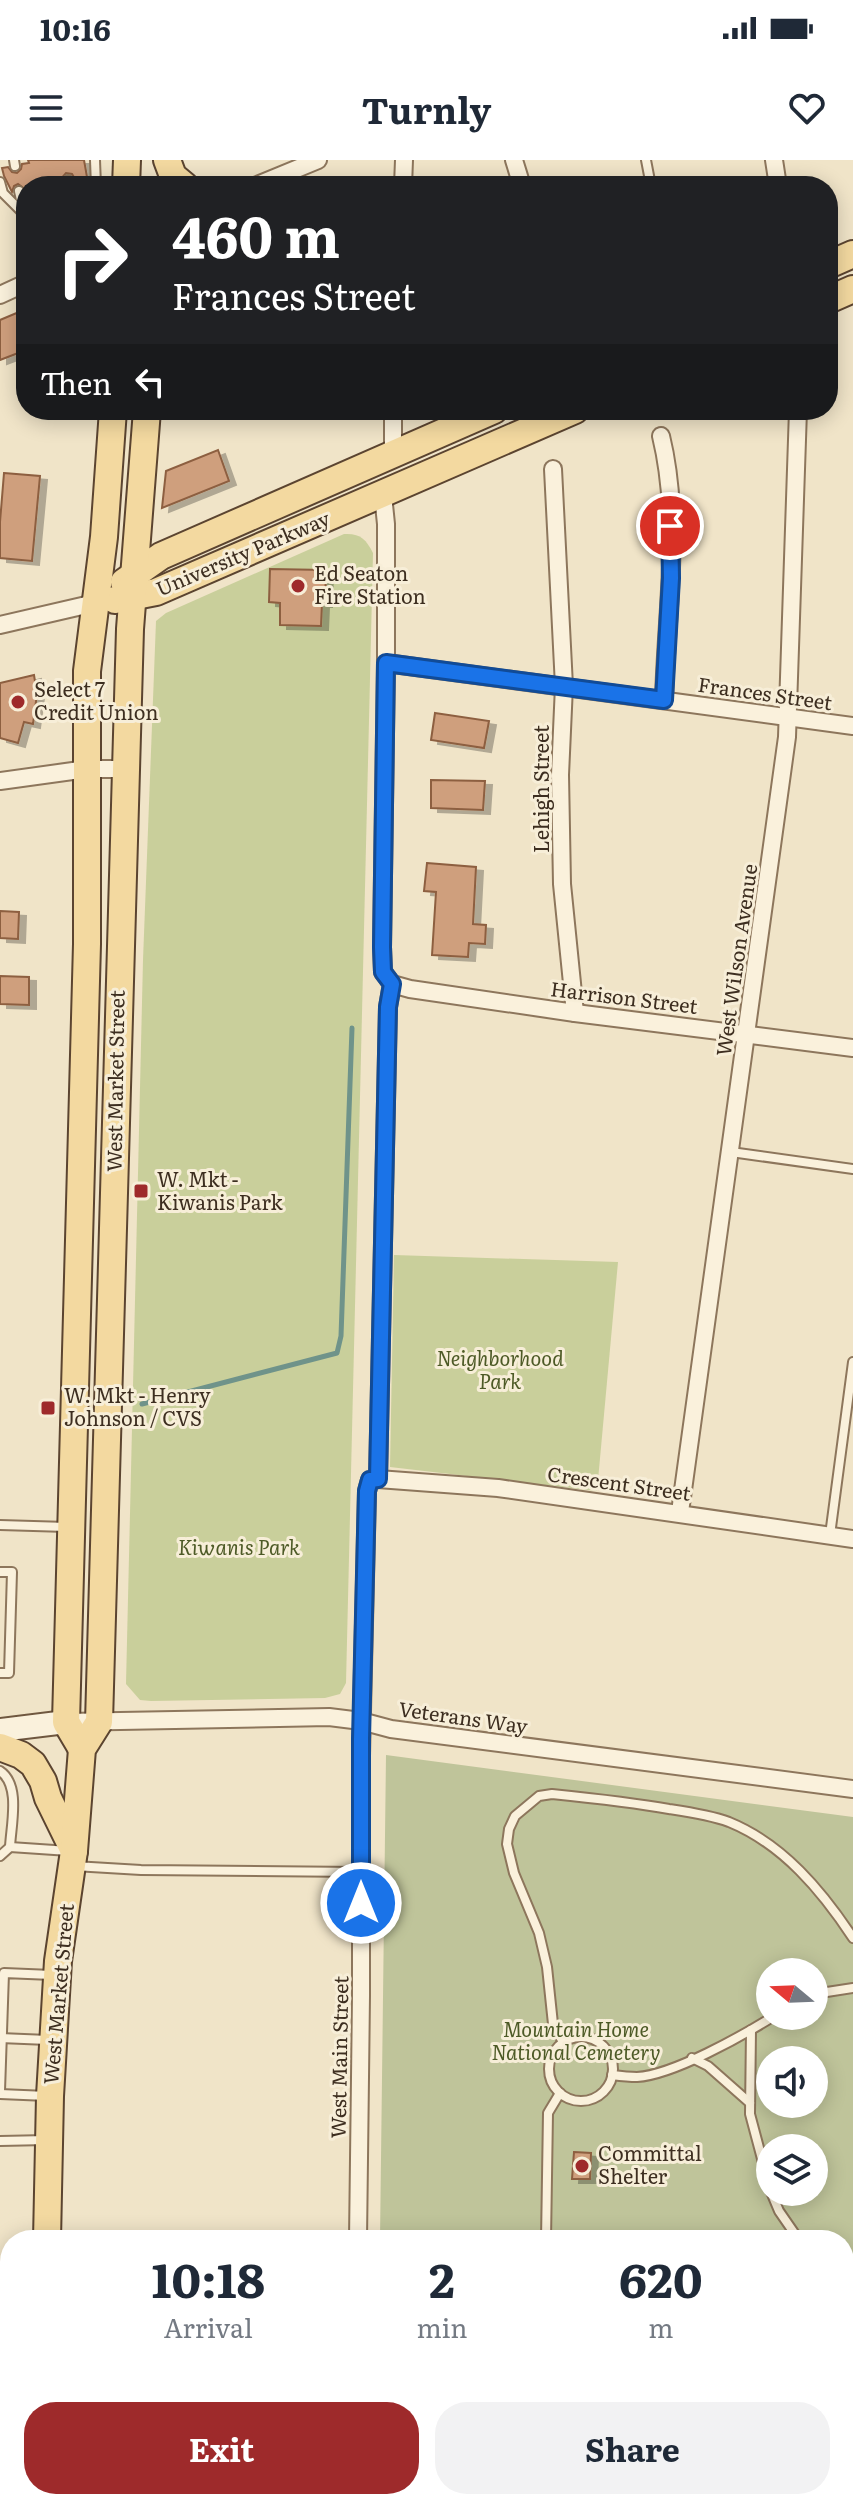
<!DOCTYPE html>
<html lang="en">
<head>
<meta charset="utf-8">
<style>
	:root { --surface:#fff; --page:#f2f2f3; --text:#1f2937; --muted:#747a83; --accent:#9e2a2b }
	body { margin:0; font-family:Literata,serif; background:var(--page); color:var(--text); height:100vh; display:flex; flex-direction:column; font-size:30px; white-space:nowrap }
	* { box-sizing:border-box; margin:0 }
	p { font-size:26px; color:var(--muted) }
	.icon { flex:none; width:44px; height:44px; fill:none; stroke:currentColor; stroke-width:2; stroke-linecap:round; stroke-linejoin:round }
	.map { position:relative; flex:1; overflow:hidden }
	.sheet { position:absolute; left:0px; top:2070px; width:854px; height:280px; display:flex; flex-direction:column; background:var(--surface); border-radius:32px 32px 0 0; box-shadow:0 4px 20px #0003 }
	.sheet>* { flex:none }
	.guide { position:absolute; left:16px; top:16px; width:822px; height:244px; border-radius:32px; box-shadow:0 4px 20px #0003; background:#202124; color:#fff; overflow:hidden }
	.needle { width:52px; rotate:289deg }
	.buttons { position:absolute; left:756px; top:1798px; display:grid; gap:16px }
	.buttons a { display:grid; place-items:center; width:72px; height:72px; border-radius:50%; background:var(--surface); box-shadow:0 4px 20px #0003; font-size:40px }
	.pin { position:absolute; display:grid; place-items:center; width:68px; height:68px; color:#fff; margin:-34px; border:4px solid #fff; border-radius:50%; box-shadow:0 2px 8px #0007 }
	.me { position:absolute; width:88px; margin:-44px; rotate:0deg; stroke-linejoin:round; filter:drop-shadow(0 0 6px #0008) }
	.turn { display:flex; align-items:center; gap:28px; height:168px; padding:0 24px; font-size:36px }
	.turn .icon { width:104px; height:104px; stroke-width:2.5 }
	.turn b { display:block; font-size:56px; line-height:68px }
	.then { display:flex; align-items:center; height:76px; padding:0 24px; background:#0003; gap:16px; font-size:30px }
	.eta { display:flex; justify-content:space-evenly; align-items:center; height:136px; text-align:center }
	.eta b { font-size:48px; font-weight:700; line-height:56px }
	.button { display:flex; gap:16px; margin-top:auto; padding:16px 24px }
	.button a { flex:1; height:92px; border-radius:32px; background:var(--accent); color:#fff; font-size:32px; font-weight:700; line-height:92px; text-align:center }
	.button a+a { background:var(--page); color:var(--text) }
	.status { display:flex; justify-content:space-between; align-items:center; height:56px; padding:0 40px; background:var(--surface); direction:ltr }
	.status svg { height:22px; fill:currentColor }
	header { display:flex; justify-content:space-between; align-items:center; height:104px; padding:0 24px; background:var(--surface); font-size:36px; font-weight:700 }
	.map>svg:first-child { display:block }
	.green { fill:#c9cf9b }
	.cemetery { fill:#bfc49a; fill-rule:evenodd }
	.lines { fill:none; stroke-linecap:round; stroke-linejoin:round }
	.stream { stroke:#6f938a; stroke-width:5 }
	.building { fill:#cf9f7d; stroke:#8d5f41; stroke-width:2; filter:url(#shadow) }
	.service-casing { stroke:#8d765c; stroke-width:12 }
	.minor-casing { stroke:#8d765c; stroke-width:20 }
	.secondary-casing { stroke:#6f573f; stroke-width:26 }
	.primary-casing { stroke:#5b4430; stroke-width:30 }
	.service { stroke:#faf1dc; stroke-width:8 }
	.minor { stroke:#faf1dc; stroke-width:16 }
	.secondary { stroke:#faf1dc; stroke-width:22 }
	.primary { stroke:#f3d9a0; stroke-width:26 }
	.route-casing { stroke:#114b97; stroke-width:20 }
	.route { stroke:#1a73e8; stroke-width:14 }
	.poi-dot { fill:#9e2a2b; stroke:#f7eed8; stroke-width:3 }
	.labels { text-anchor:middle; stroke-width:6; stroke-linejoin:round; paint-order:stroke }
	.street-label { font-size:20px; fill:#3d2e20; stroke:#f7eed8 }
	.poi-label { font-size:20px; fill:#3d2e20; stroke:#f7eed8; text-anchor:start }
	.park-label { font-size:20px; font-style:italic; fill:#4d5a26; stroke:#f7eed8 }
</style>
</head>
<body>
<div class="status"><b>10:16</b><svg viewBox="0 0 49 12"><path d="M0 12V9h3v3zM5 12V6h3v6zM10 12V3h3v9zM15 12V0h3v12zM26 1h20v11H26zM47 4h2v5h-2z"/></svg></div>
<header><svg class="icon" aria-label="menu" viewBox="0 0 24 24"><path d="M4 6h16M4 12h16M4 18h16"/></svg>Turnly<svg class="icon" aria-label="heart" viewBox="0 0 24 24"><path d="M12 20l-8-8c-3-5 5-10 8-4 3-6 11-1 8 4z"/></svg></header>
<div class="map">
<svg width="853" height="2350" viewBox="0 0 853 2350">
	<defs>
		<filter id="shadow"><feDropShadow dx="7" dy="4" stdDeviation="0" flood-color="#0004"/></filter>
	</defs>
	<rect width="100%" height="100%" fill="#f0e4c8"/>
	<g class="green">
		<path d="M344 374C360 373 366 379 373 393L346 1523 340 1534 325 1538 151 1541 140 1540 126 1524 143 800 156 461 166 453Z"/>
		<polygon points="394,1095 618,1102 597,1331 390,1307"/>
	</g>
	<path class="cemetery" d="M386 1595 853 1657V2350H376L377 2340H844V2080H380ZM770 1812H814V1856H770ZM770 1900H814V1944H770ZM770 1988H814V2032H770Z"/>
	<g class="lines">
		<polyline class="stream" points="142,1244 337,1193 341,1176 352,868"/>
	</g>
	<g class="building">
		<polygon points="28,0 84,0 87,17 75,19 72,14 66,13 59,21 60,26 26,26 26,30 18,24 14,26 12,32 4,16 2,8 8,7 12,12 17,13 21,9 22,4 29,3"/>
		<polygon points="26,149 26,190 0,200 0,160"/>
		<polygon points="218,290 229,321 162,348 166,311"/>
		<polygon points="4,313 40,316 32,401 0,398 0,362"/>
		<polygon points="270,409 326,410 325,443 322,443 321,466 280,465 280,443 269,442"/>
		<polygon points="34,515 37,534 33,564 24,562 18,583 0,578 0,523"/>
		<polygon points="435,553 489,561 484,588 431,580"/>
		<polygon points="431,620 485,621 483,650 431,648"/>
		<polygon points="427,703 476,707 473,764 486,765 485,784 469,783 468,797 432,795 436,732 424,731"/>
		<polygon points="0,751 19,752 18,779 0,778"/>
		<polygon points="0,816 29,817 29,845 0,844"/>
		<polygon points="574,1992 591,1993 590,2019 572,2019"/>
	</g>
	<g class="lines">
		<defs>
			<g id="service">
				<polyline points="14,0 15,6"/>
				<polyline points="95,0 96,26"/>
				<polyline points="646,0 651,26"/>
				<polyline points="0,22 3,33 24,54"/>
				<polyline points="67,26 68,20"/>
				<polyline points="19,31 24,53"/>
				<polyline points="731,992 853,1009"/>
				<polyline points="0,1365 67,1367"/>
				<polyline points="830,1375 853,1202"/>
				<polyline points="0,1412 12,1412 9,1513 0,1513"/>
				<path d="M0 1611C21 1625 11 1665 10 1687L0 1696"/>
				<polyline points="10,1687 69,1691"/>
				<polyline points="74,1706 141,1710 360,1712"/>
				<polyline points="814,1834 853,1828"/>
				<polyline points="751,1870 750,1954 770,2029"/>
				<circle cx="581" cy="1909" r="32"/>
				<polyline points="0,1878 48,1880"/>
				<path d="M563 1882 553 1864 547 1807 539 1773 514 1713 507 1684 509 1669 515 1656 539 1636 552 1634C591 1638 630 1642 669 1649 689 1652 710 1655 729 1662 783 1684 822 1731 853 1778"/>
				<polyline points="692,1898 708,1906 750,1943"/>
				<path d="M612 1915C620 1916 629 1917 637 1917 673 1915 742 1876 774 1856"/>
				<polyline points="0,1931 4,1813 52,1815"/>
				<polyline points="0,1934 47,1936"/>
				<polyline points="0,1981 47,1980"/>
				<polyline points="771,2032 779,2051 799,2080"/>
				<polyline points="546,2080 548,1953 560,1933"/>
				<polyline points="844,2221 847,2308 853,2343"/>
				<polyline points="91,2346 157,2344 164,2340"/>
				<polyline points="45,2347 91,2346 91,2340"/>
			</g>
			<g id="minor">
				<polyline points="514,0 522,26"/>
				<polyline points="774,0 778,26"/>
				<polyline points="255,26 318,0"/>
				<polyline points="403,26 404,0"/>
				<polyline points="0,135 26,123"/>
				<polyline points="393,250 393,292"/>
				<path d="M661 276C682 362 666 453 664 540"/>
				<polyline points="553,309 564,526 560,615 562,724 575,853"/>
				<polyline points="0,465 95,443"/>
				<polyline points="386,503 853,566"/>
				<polyline points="0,621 87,609 125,609"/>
				<polyline points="392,824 410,829 575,853 853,888"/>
				<polyline points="378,1319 388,847 392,824 383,812 382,787 386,503 386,364 383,335"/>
				<polyline points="378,1319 498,1328 853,1379"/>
				<polyline points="680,1352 787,577 798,250"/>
				<polyline points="66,1562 329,1557 361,1561 391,1569 853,1629"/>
				<polyline points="358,2080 361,1836 361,1596 367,1331 370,1320 378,1319"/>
				<polyline points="0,2195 10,2195"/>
				<polyline points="356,2350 356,2340"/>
			</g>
			<polyline id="secondary" points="0,1570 66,1562"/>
			<g id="primary">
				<polyline points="167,0 173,16 185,26"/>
				<polyline points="126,26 127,0"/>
				<polyline points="828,105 853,94"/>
				<polyline points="828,140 853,129"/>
				<polyline points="124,422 161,396 494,250"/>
				<polyline points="115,440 156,432 575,250"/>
				<polyline points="0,1587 21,1595 33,1604 43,1621 48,1638 74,1691"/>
				<polyline points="82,1589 66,1562 87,784 87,511 104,377 113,250"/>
				<polyline points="47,2080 50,1936 58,1801 74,1691 82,1589 99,1562 130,469 147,250"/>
				<polyline points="40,2350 40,2340"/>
			</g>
		</defs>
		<use href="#service" class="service-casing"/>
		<use href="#minor" class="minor-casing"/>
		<use href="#secondary" class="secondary-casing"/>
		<use href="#primary" class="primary-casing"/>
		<use href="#service" class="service"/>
		<use href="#minor" class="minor"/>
		<use href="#secondary" class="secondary"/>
		<use href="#primary" class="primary"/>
	</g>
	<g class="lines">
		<defs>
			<polyline id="route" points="361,1743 361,1579 367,1331 370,1320 378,1319 388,847 392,824 383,812 382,787 386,503 664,540 671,418 670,366"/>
		</defs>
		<use href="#route" class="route-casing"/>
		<use href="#route" class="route"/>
	</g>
	<g class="poi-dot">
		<circle cx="298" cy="426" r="8"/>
		<circle cx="18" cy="542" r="8"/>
		<rect x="133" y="1023" width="16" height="16" rx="4"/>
		<rect x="40" y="1240" width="16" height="16" rx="4"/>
		<circle cx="582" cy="2006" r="8"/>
	</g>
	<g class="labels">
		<g class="street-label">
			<text transform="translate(243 394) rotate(-23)" y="7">University Parkway</text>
			<text transform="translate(765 534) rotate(8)" y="7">Frances Street</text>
			<text transform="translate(542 629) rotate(-90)" y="7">Lehigh Street</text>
			<text transform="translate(737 800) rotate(-82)" y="7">West Wilson Avenue</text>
			<text transform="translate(624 838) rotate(7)" y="7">Harrison Street</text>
			<text transform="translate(116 921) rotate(-89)" y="7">West Market Street</text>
			<text transform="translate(619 1324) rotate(8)" y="7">Crescent Street</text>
			<text transform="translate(463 1558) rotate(8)" y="7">Veterans Way</text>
			<text transform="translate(59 1834) rotate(-85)" y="7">West Market Street</text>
			<text transform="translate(340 1897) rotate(-89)" y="7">West Main Street</text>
		</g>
		<g class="poi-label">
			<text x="314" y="421">Ed Seaton<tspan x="314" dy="23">Fire Station</tspan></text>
			<text x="34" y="537">Select 7<tspan x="34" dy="23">Credit Union</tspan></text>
			<text x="157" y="1027">W. Mkt -<tspan x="157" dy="23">Kiwanis Park</tspan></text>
			<text x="64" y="1243">W. Mkt - Henry<tspan x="64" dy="23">Johnson / CVS</tspan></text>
			<text x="598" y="2001">Committal<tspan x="598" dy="23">Shelter</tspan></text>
		</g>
		<g class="park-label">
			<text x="500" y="1206">Neighborhood<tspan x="500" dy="23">Park</tspan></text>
			<text x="239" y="1395">Kiwanis Park</text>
			<text x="576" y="1877">Mountain Home<tspan x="576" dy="23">National Cemetery</tspan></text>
		</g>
	</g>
</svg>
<div class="buttons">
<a><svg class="needle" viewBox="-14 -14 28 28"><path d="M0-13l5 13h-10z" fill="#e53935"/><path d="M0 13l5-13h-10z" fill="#747a83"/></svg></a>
<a><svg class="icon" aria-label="sound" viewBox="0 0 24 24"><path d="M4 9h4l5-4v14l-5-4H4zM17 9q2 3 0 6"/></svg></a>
<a><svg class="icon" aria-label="layers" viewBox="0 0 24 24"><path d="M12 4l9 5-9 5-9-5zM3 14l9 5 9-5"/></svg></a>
</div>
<div class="pin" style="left:670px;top:366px;background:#d93025"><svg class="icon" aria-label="arrive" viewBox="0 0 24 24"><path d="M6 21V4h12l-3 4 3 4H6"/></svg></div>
<svg class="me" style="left:361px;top:1743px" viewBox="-20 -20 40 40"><circle r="17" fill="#1a73e8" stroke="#fff" stroke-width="3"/><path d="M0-11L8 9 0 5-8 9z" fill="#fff"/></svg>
<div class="guide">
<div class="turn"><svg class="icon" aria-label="right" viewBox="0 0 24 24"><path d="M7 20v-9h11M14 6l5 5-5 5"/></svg><div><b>460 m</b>Frances Street</div></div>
<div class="then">Then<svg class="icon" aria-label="left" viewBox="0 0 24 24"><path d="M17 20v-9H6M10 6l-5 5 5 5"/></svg></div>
</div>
<section class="sheet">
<div class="eta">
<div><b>10:18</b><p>Arrival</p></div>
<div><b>2</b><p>min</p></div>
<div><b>620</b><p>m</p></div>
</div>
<div class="button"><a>Exit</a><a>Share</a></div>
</section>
</div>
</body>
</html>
